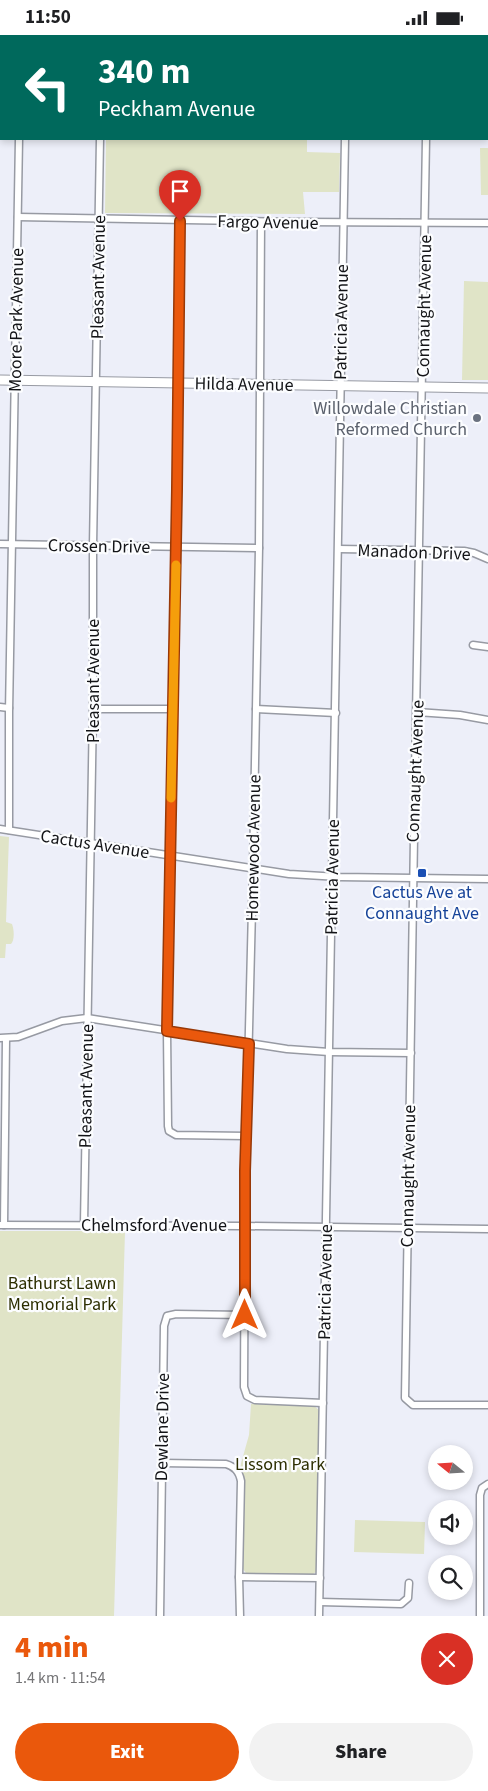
<!DOCTYPE html>
<html lang="en">
<head>
<meta charset="utf-8">
<style>
	:root { --surface:#fff; --page:#f2f2f2; --text:#202124; --muted:#757577; --accent:#ea580c }
	body { margin:0; font-family:"Source Sans 3",sans-serif; background:var(--page); color:var(--text); height:100vh; display:flex; flex-direction:column; font-size:19px; white-space:nowrap }
	* { box-sizing:border-box; margin:0 }
	p { font-size:16px; color:var(--muted) }
	.icon { flex:none; width:28px; height:28px; fill:none; stroke:currentColor; stroke-width:2; stroke-linecap:round; stroke-linejoin:round }
	.map { position:relative; height:1581px; overflow:hidden }
	.side { display:flex; flex-direction:column; background:var(--surface); flex:1 }
	.side>* { flex:none }
	.hud { position:absolute; left:0px; top:0px; width:489px; height:105px; box-shadow:0 2px 8px #0003; background:#00695c; color:#fff; overflow:hidden }
	.needle { width:32px; rotate:288deg }
	.fabs { position:absolute; left:428px; top:1410px; display:grid; gap:10px }
	.fabs a { display:grid; place-items:center; width:45px; height:45px; border-radius:50%; background:var(--surface); box-shadow:0 2px 8px #0003; font-size:25px }
	.pin { position:absolute; display:grid; place-items:center; width:42px; height:42px; color:#fff; margin:-51px -21px; border-radius:50% 50% 50% 0; rotate:-45deg; box-shadow:0 0 5px #0007 }
	.pin .icon { rotate:45deg }
	.me { position:absolute; width:55px; margin:-28px; rotate:0deg; stroke-linejoin:round; filter:drop-shadow(0 0 4px #0008) }
	.turn { display:flex; align-items:center; gap:18px; height:105px; padding:0 15px; font-size:22px }
	.turn .icon { width:65px; height:65px; stroke-width:2.5 }
	.turn b { display:block; font-size:35px; line-height:42px }
	.round { display:grid; place-items:center; flex:none; width:52px; height:52px; border-radius:26px; background:var(--page) }
	.headline { display:flex; align-items:center; justify-content:space-between; height:85px; padding:0 15px }
	h1 { font-size:30px; font-weight:800; line-height:38px; color:var(--accent) }
	.primary-button { display:flex; gap:10px; margin-top:auto; padding:10px 15px }
	.primary-button a { flex:1; height:58px; border-radius:30px; background:var(--accent); color:#fff; font-size:20px; font-weight:800; line-height:58px; text-align:center }
	.primary-button a+a { background:var(--page); color:var(--text) }
	.status { display:flex; justify-content:space-between; align-items:center; height:35px; padding:0 25px; background:var(--surface); direction:ltr }
	.status svg { height:14px; fill:currentColor }
	.map>svg:first-child { display:block }
	.green { fill:#e0e4c7 }
	.lines { fill:none; stroke-linecap:round; stroke-linejoin:round }
	.street-casing { stroke:#979aa3; stroke-width:9 }
	.secondary-casing { stroke:#979aa3; stroke-width:11 }
	.street { stroke:#fff; stroke-width:6 }
	.secondary { stroke:#fff; stroke-width:9 }
	.route-casing { stroke:#983908; stroke-width:12 }
	.route { stroke:#ea580c; stroke-width:9 }
	.slow { stroke:#f59e0b; stroke-width:9 }
	.worship-dot { fill:#6b7280; stroke:#fcfdff; stroke-width:2 }
	.transit-dot { fill:#1a4fb4; stroke:#fcfdff; stroke-width:2 }
	.labels { text-anchor:middle; stroke-width:4.5; stroke-linejoin:round; paint-order:stroke }
	.street-label { font-size:18px; fill:#131417; stroke:#fcfdff }
	.worship-label { font-size:18px; fill:#5b616d; stroke:#fcfdff; text-anchor:end }
	.transit-label { font-size:18px; fill:#164399; stroke:#fcfdff }
	.park-label { font-size:18px; fill:#2c2e01; stroke:#fcfdff }
</style>
</head>
<body>
<div class="status"><b>11:50</b><svg viewBox="0 0 49 12"><path d="M0 12V9h3v3zM5 12V6h3v6zM10 12V3h3v9zM15 12V0h3v12zM26 1h20v11H26zM47 4h2v5h-2z"/></svg></div>
<div class="map">
<svg width="488" height="1581" viewBox="0 0 488 1581">
	<rect width="100%" height="100%" fill="#edeff9"/>
	<g class="green">
		<polygon points="106,104 307,104 307,117 340,118 339,157 303,157 305,179 105,178"/>
		<polygon points="480,113 488,113 488,160 481,160"/>
		<polygon points="464,246 488,247 488,345 462,345"/>
		<path d="M0 801 9 802 6 887 12 889C14 894 15 905 11 909H6L5 923H0Z"/>
		<polygon points="0,1196 125,1196 114,1581 0,1581"/>
		<polygon points="251,1369 314,1371 319,1375 317,1532 316,1537 313,1539 249,1539 246,1538 243,1534 244,1442 240,1432 249,1400"/>
		<polygon points="355,1485 425,1487 424,1519 354,1517"/>
	</g>
	<g class="lines">
		<defs>
			<g id="street">
				<polyline points="22,1 22,0"/>
				<polyline points="103,1 103,0"/>
				<polyline points="183,1 183,0"/>
				<polyline points="266,1 266,0"/>
				<polyline points="346,1 346,0"/>
				<polyline points="428,1 428,0"/>
				<path d="M426 104C420 524 410 943 405 1363L413 1370H488"/>
				<polyline points="18,182 300,187 488,188"/>
				<polyline points="179,186 179,348 167,996 168,1091 169,1096 176,1100 246,1101"/>
				<polyline points="261,187 259,513 253,834 245,1154 244,1352 247,1361 255,1365 323,1368"/>
				<polyline points="0,509 259,513"/>
				<polyline points="339,514 464,516 474,518 488,524"/>
				<polyline points="473,610 488,612"/>
				<polyline points="0,672 9,673"/>
				<polyline points="93,674 173,674"/>
				<polyline points="256,674 336,678"/>
				<polyline points="417,677 460,680 488,685"/>
				<polyline points="0,794 289,839 339,842 488,844"/>
				<polyline points="9,795 9,677 19,104"/>
				<polyline points="0,1003 18,1002 62,986 87,983 287,1014 329,1017 411,1018"/>
				<polyline points="84,1189 93,674 93,511 100,104"/>
				<polyline points="0,1190 245,1191 488,1194"/>
				<polyline points="4,1190 6,1004"/>
				<path d="M162 1428 226 1429C235 1432 239 1436 241 1446L239 1542 240 1581"/>
				<polyline points="239,1542 320,1543"/>
				<polyline points="320,1567 401,1569 408,1563 409,1548"/>
				<polyline points="160,1581 164,1291 167,1281 176,1279 245,1280"/>
				<polyline points="319,1581 345,104"/>
				<polyline points="480,1581 480,1460 482,1453 488,1449"/>
			</g>
			<polyline id="secondary" points="0,345 488,353"/>
		</defs>
		<use href="#street" class="street-casing"/>
		<use href="#secondary" class="secondary-casing"/>
		<use href="#street" class="street"/>
		<use href="#secondary" class="secondary"/>
	</g>
	<g class="lines">
		<defs>
			<polyline id="route" points="180,186 177,454 167,996 249,1009 245,1136 245,1280"/>
		</defs>
		<use href="#route" class="route-casing"/>
		<use href="#route" class="route"/>
		<polyline class="slow" points="171,763 176,530"/>
	</g>
	<circle class="worship-dot" cx="477" cy="383" r="5"/>
	<rect class="transit-dot" x="417" y="833" width="10" height="10" rx="2.5"/>
	<g class="labels">
		<g class="street-label">
			<text transform="translate(268 187) rotate(1)" y="6">Fargo Avenue</text>
			<text transform="translate(98 242) rotate(-89)" y="6">Pleasant Avenue</text>
			<text transform="translate(424 271) rotate(-89)" y="6">Connaught Avenue</text>
			<text transform="translate(16 285) rotate(-89)" y="6">Moore Park Avenue</text>
			<text transform="translate(341 287) rotate(-89)" y="6">Patricia Avenue</text>
			<text transform="translate(244 349) rotate(1)" y="6">Hilda Avenue</text>
			<text transform="translate(99 511) rotate(1)" y="6">Crossen Drive</text>
			<text transform="translate(414 517) rotate(2)" y="6">Manadon Drive</text>
			<text transform="translate(93 646) rotate(-90)" y="6">Pleasant Avenue</text>
			<text transform="translate(415 736) rotate(-88)" y="6">Connaught Avenue</text>
			<text transform="translate(95 809) rotate(9)" y="6">Cactus Avenue</text>
			<text transform="translate(253 813) rotate(-89)" y="6">Homewood Avenue</text>
			<text transform="translate(332 842) rotate(-89)" y="6">Patricia Avenue</text>
			<text transform="translate(86 1051) rotate(-89)" y="6">Pleasant Avenue</text>
			<text transform="translate(408 1141) rotate(-89)" y="6">Connaught Avenue</text>
			<text x="154" y="1196">Chelmsford Avenue</text>
			<text transform="translate(325 1247) rotate(-89)" y="6">Patricia Avenue</text>
			<text transform="translate(162 1392) rotate(-89)" y="6">Dewlane Drive</text>
		</g>
		<g class="worship-label">
			<text x="467" y="379">Willowdale Christian<tspan x="467" dy="21">Reformed Church</tspan></text>
		</g>
		<g class="transit-label">
			<text x="422" y="863">Cactus Ave at<tspan x="422" dy="21">Connaught Ave</tspan></text>
		</g>
		<g class="park-label">
			<text x="62" y="1254">Bathurst Lawn<tspan x="62" dy="21">Memorial Park</tspan></text>
			<text x="280" y="1435">Lissom Park</text>
		</g>
	</g>
</svg>
<div class="fabs">
<a><svg class="needle" viewBox="-14 -14 28 28"><path d="M0-13l5 13h-10z" fill="#e53935"/><path d="M0 13l5-13h-10z" fill="#757577"/></svg></a>
<a><svg class="icon" aria-label="sound" viewBox="0 0 24 24"><path d="M4 9h4l5-4v14l-5-4H4zM17 9q2 3 0 6"/></svg></a>
<a><svg class="icon" aria-label="search" viewBox="0 0 24 24"><circle cx="10" cy="10" r="6"/><path d="M15 15l6 6"/></svg></a>
</div>
<div class="pin" style="left:180px;top:186px;background:#d93025"><svg class="icon" aria-label="arrive" viewBox="0 0 24 24"><path d="M6 21V4h12l-3 4 3 4H6"/></svg></div>
<svg class="me" style="left:245px;top:1280px" viewBox="-20 -20 40 40"><path d="M0-17L14 15 0 8-14 15z" fill="#ea580c" stroke="#fff" stroke-width="4"/></svg>
<div class="hud">
<div class="turn"><svg class="icon" aria-label="left" viewBox="0 0 24 24"><path d="M17 20v-9H6M10 6l-5 5 5 5"/></svg><div><b>340 m</b>Peckham Avenue</div></div>
</div>
</div>
<section class="side">
<div class="headline"><div><h1>4 min</h1><p>1.4 km · 11:54</p></div><a class="round" style="background:#d93025;color:#fff"><svg class="icon" aria-label="close" viewBox="0 0 24 24"><path d="M6 6l12 12M18 6L6 18"/></svg></a></div>
<div class="primary-button"><a>Exit</a><a>Share</a></div>
</section>
</body>
</html>
